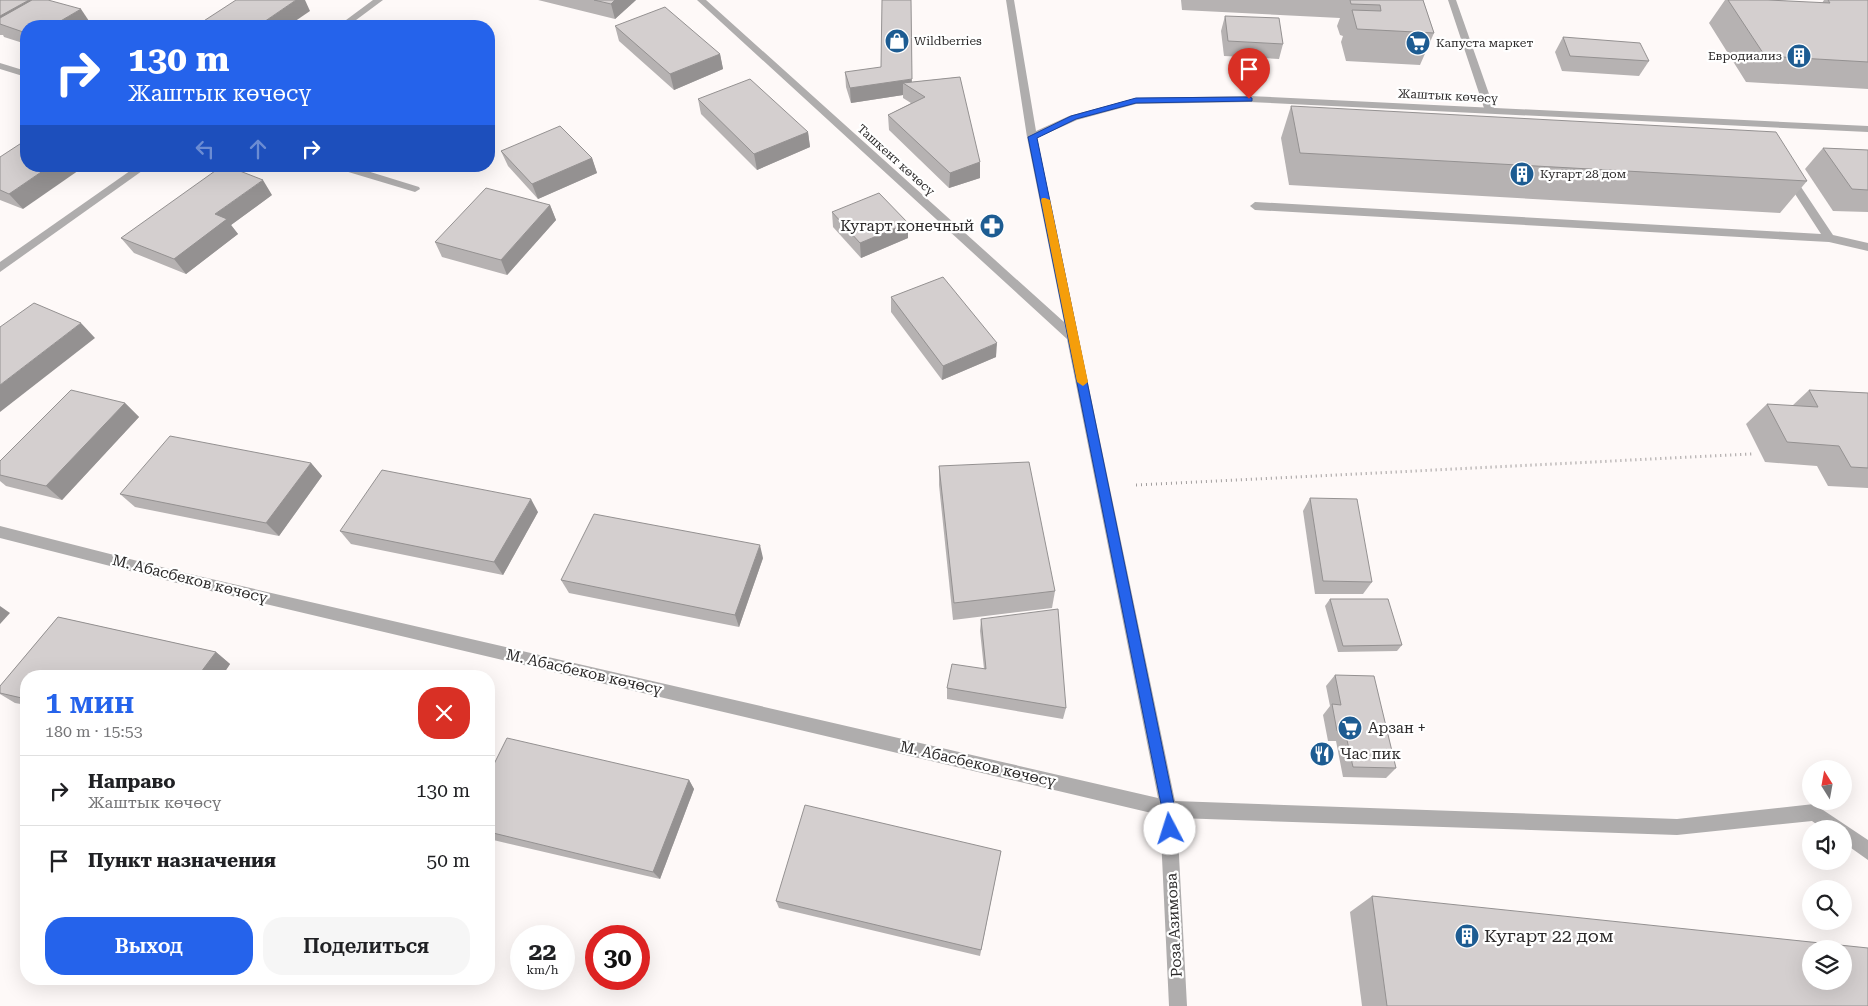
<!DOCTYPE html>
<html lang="ru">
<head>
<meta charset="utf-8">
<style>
	:root { --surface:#fff; --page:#f6f6f6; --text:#202124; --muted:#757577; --line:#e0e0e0; --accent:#2563eb }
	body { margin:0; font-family:"Roboto Serif",serif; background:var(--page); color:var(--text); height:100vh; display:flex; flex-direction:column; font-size:19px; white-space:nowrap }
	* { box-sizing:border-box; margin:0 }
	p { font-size:16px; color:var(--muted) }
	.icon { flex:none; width:28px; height:28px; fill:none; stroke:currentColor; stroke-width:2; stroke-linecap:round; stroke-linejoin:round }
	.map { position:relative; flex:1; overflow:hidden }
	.sheet { position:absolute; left:20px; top:670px; width:475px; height:315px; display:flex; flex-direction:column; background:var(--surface); border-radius:20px; box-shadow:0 5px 20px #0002 }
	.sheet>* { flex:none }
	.hud { position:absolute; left:20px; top:20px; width:475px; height:152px; border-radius:20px; box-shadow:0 5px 20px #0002; background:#2563eb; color:#fff; overflow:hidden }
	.needle { width:32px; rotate:349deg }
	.tools { position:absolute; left:1802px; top:760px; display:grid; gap:10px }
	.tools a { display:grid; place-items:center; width:50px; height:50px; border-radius:50%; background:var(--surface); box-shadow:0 5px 20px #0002; font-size:25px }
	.speed { position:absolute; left:510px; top:925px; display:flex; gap:10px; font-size:25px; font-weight:700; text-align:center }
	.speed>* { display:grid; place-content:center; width:65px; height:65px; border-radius:50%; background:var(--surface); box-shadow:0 5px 20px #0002; line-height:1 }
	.speed small { font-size:12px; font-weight:400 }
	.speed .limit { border:8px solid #d22; background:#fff; color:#111 }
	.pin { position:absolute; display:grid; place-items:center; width:42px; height:42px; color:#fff; margin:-51px -21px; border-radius:50% 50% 50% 0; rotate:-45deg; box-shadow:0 0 5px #0007 }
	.pin .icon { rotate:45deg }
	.me { position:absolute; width:55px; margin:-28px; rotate:355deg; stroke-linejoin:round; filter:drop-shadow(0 0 4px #0008) }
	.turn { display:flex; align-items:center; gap:18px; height:105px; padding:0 25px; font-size:22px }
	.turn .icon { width:65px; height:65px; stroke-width:2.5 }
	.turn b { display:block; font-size:35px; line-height:42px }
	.lanes { display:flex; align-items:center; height:48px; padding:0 25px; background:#0003; justify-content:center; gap:25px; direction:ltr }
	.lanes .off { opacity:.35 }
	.round { display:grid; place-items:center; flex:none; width:52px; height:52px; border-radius:20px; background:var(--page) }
	.overview { display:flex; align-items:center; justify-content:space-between; height:85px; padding:0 25px }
	h1 { font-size:30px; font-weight:600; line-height:38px; color:var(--accent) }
	.cta { display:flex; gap:10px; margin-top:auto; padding:10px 25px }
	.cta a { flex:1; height:58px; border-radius:20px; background:var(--accent); color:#fff; font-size:20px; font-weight:600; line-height:58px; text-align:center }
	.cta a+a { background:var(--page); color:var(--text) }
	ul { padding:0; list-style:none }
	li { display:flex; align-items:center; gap:15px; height:70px; padding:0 25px; border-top:1px solid var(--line) }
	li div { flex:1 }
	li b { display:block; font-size:19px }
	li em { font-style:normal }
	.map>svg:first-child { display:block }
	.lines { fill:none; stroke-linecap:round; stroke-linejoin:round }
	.path { stroke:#a19d9d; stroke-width:3; stroke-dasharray:1 4; stroke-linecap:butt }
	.service { fill:#afadad; fill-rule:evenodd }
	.minor { fill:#afadad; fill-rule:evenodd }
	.wall { fill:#b6b2b2 }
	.shaded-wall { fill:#949191 }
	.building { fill:#d4cfcf; stroke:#949191; fill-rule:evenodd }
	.route { fill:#2563eb; stroke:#184099 }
	.slow { fill:#f59e0b }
	.labels { text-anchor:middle; stroke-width:4.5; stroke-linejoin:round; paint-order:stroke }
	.far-poi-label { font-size:12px; fill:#2b2929; stroke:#fff; text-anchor:start }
	.far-street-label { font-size:12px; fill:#2b2929; stroke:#fff }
	.poi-label { font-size:15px; fill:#2b2929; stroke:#fff; text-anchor:start }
	.street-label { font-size:15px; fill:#2b2929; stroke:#fff }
	.near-poi-label { font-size:18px; fill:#2b2929; stroke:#fff; text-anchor:start }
</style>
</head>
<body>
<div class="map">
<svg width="1868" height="1006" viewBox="0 0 1868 1006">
	<rect width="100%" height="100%" fill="#fef9f8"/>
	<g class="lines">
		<polyline class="path" points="1136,485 1752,454"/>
		<g class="service">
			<polygon points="1448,0 1456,0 1495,111 1494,113 1486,113 1485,111"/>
			<polygon points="1789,174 1793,175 1833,235 1868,243 1868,251 1829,242 1255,210 1250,206 1255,202 1821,234 1784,177"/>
		</g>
		<g class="minor">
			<polygon points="373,0 383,0 348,26 338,26"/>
			<polygon points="697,0 706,0 1064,322 1027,137 1006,0 1014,0 1036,131 1069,116 1136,98 1249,96 1868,126 1868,132 1249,102 1136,104 1077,120 1037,138 1175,801 1677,819 1814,804 1868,840 1868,860 1844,843 1844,829 1823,829 1812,821 1677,835 1177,818 1187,1006 1169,1006 1160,815 181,584 0,538 0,526 181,572 1158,798 1067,339"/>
			<polygon points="0,63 26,71 26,77 0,69"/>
			<polygon points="137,166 149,166 0,272 0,262"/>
			<polygon points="334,166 351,166 419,187 420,189 415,192 335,168"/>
		</g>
	</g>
	<g class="wall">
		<polygon points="0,0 91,24 88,26 26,26 26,44 4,37 3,35 0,35"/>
		<polygon points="538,0 636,0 615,19"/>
		<polygon points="1181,0 1423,0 1434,33 1420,65 1346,61 1341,42 1343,36 1340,35 1337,26 1340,18 1182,10"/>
		<polygon points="1725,0 1768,0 1822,3 1824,0 1868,0 1868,89 1746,82 1709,23"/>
		<polygon points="1225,16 1283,44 1279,59 1224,56 1221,31"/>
		<polygon points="615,26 720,54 723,69 674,90 619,41"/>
		<polygon points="1563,37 1649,61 1639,76 1562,71 1555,52"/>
		<polygon points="845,72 912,82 960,77 980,178 949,188 889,130 888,115 911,103 903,98 903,95 851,103 846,87"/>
		<polygon points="698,99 808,132 810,147 757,170 701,114"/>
		<polygon points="1291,106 1807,181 1780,213 1289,185 1281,138"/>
		<polygon points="1823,148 1868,150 1868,212 1833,211 1805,169"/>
		<polygon points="501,151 592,158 597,173 538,199 508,166"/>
		<polygon points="0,157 23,209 0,200"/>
		<polygon points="272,195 231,225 238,234 186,274 134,253 121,238"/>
		<polygon points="550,205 556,220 507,275 442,257 435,242"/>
		<polygon points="832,212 908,223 908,238 861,258 833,227"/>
		<polygon points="891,297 996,357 942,380 891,312"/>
		<polygon points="1809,390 1868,393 1868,488 1828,486 1817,466 1765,462 1746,424 1767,404 1792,406"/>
		<polygon points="125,403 139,417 62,500 6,486 0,481 0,461"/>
		<polygon points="311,463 322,476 279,536 135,507 120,494"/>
		<polygon points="939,466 1055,591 1052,608 953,620 939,485"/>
		<polygon points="1310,498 1372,582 1363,594 1315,594 1303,511"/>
		<polygon points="538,512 503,575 351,544 340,531"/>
		<polygon points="763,558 739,627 569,593 561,580"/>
		<polygon points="1330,599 1402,645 1397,651 1338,652 1325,606"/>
		<polygon points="58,617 216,652 230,664 222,676 26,676 26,705 15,703 0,694 0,686"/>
		<polygon points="981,619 1066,708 1063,719 947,699 947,688 984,669 980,631"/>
		<polygon points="1335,675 1396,768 1386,778 1343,777 1336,741 1328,741 1323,715 1330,706 1326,686"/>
		<polygon points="489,774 689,780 694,789 660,879 489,839"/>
		<polygon points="1001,851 980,956 779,908 776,901"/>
		<polygon points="1372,896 1868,1006 1362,1006 1350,912"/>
	</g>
	<g class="shaded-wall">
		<polygon points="29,0 37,0 0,24 0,16"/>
		<polygon points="296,0 305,0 310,11 288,26 258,26"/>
		<polygon points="615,0 636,0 615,19 611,4"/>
		<polygon points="911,0 912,94 912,89 903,83 903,95 851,103 850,88 912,79"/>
		<polygon points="81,9 91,24 88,26 52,26"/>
		<polygon points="720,54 723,69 674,90 670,74"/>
		<polygon points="808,132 810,147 757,170 754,154"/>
		<polygon points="592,158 597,173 538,199 532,184"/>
		<polygon points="980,162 980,178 949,188 950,173"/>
		<polygon points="50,166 85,166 23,209 9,194"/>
		<polygon points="263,180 272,195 231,225 238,234 186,274 174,259 215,214"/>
		<polygon points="550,205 556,220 507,275 501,260"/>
		<polygon points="908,223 908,238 861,258 860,243"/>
		<polygon points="81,323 95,338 0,412 0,385"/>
		<polygon points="997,343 996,357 942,380 943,366"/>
		<polygon points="125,403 139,417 62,500 46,486"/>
		<polygon points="311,463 322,476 279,536 266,523"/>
		<polygon points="531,499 538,512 503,575 494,562"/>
		<polygon points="760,545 763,558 739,627 735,615"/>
		<polygon points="0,606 10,613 0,624"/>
		<polygon points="216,652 230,664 222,676 198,676"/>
		<polygon points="689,780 694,789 660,879 653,872"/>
	</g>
	<g class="building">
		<polygon points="0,0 29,0 0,16"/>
		<polygon points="32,0 48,0 81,9 52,26 26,26 26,33 0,24 0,18"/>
		<polygon points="236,0 296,0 258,26 196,26"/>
		<polygon points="594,0 615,0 611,4"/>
		<polygon points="882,0 911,0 912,79 850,88 845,72 881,67"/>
		<polygon points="1350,0 1423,0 1434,33 1357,29 1352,10 1381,11 1380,5 1351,4"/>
		<polygon points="1728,0 1768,0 1830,3 1828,0 1868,0 1868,62 1765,56"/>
		<polygon points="665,7 720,54 670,74 615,26"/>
		<polygon points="1225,16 1279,18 1283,44 1228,41"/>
		<polygon points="1563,37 1640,43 1649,61 1570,56"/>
		<polygon points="960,77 980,162 950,173 888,115 925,97 903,83"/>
		<polygon points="750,79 808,132 754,154 698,99"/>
		<polygon points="1291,106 1776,132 1807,181 1300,153"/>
		<polygon points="560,126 592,158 532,184 501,151"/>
		<polygon points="26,140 26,166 50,166 9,194 0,190 0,157"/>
		<polygon points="1823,148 1868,150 1868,190 1852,189"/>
		<polygon points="222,166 227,166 263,180 215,214 227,219 174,259 121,238"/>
		<polygon points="486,188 550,205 501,260 435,242"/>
		<polygon points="879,193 908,223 860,243 832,212"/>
		<polygon points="943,277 997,343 943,366 891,297"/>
		<polygon points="34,303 81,323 0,385 0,327"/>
		<polygon points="71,390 125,403 46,486 0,475 0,461"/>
		<polygon points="1809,390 1868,393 1868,468 1851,467 1839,446 1787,442 1767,404 1818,407"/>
		<polygon points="170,436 311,463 266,523 120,494"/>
		<polygon points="1029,462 1055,591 954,603 939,466"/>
		<polygon points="382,470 531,499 494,562 340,531"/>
		<polygon points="1310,498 1357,499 1372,582 1323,581"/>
		<polygon points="594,514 760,545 735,615 561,580"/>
		<polygon points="1330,599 1388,599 1402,645 1343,646"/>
		<polygon points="1058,609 1066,708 947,688 952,664 986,669 981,619"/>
		<polygon points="58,617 216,652 198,676 26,676 26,699 0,693 0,686"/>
		<polygon points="1335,675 1374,676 1396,768 1353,767 1345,731 1337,731 1332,704 1341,705"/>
		<polygon points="507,738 689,780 653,872 489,832 489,774"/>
		<polygon points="805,805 1001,851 981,950 776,901"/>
		<path d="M1372 896 1868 948V1006H1387ZM1811 949H1844V981H1811Z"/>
	</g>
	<polygon class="route" points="1249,97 1252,98 1252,101 1136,103 1076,119 1037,138 1175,809 1176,829 1174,834 1170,836 1165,834 1162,809 1028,137 1071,116 1136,98"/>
	<polygon class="slow" points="1042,198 1045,198 1050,200 1088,382 1083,386 1077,382 1041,200"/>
	<defs>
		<symbol id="shop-disc" viewBox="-11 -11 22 22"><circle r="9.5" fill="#1d5c92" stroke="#fff"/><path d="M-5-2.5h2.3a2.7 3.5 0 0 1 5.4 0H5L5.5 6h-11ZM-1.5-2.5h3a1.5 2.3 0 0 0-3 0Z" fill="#fff"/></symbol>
		<symbol id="supermarket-disc" viewBox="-11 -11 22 22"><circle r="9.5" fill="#1d5c92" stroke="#fff"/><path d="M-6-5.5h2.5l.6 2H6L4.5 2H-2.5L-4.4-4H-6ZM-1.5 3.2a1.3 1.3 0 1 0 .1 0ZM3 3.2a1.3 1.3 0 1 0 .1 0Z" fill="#fff"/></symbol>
		<symbol id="building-disc" viewBox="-11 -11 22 22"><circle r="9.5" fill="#1d5c92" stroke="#fff"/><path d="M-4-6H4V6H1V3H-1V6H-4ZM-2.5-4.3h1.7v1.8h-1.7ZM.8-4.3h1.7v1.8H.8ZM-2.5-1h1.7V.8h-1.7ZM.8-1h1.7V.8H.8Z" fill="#fff"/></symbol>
		<symbol id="pharmacy-disc" viewBox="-11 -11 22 22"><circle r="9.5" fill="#1d5c92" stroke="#fff"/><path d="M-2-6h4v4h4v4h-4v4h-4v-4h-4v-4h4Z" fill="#fff"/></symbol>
		<symbol id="restaurant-disc" viewBox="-11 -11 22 22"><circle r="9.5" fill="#1d5c92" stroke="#fff"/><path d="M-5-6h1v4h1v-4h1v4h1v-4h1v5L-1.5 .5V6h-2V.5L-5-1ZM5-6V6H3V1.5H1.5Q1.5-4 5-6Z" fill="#fff"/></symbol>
	</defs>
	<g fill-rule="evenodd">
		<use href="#shop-disc" x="883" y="27" width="28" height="28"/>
		<use href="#supermarket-disc" x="1404" y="29" width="28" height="28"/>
		<use href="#building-disc" x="1785" y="42" width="28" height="28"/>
		<use href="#building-disc" x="1508" y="160" width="28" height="28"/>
		<use href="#pharmacy-disc" x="978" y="212" width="28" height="28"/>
		<use href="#supermarket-disc" x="1336" y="714" width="28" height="28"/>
		<use href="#restaurant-disc" x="1308" y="740" width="28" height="28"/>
		<use href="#building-disc" x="1453" y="922" width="28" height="28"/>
	</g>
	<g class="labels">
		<g class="far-poi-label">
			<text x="914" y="45">Wildberries</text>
			<text x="1436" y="47">Капуста маркет</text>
			<text x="1782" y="60" text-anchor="end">Евродиализ</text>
			<text x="1540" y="178">Кугарт 28 дом</text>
		</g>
		<g class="far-street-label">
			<text transform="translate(1448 96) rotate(3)" y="4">Жаштык көчөсү</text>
			<text transform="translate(896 160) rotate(42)" y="4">Ташкент көчөсү</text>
		</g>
		<g class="poi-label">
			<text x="974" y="231" text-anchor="end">Кугарт конечный</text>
			<text x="1368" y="733">Арзан +</text>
			<text x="1340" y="759">Час пик</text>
		</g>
		<g class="street-label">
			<text transform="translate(190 579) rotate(14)" y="5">М. Абасбеков көчөсү</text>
			<text transform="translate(584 672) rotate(13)" y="5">М. Абасбеков көчөсү</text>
			<text transform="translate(978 764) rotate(13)" y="5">М. Абасбеков көчөсү</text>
			<text transform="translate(1174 925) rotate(-93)" y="5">Роза Азимова</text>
		</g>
		<g class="near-poi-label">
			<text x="1484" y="942">Кугарт 22 дом</text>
		</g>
	</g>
</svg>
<div class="tools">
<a><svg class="needle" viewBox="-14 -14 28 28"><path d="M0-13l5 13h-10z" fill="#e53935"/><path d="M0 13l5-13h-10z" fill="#757577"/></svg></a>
<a><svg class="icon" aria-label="sound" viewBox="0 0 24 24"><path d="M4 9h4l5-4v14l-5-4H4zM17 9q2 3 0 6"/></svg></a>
<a><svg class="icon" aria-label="search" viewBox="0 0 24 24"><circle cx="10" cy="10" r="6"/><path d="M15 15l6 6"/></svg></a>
<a><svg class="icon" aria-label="layers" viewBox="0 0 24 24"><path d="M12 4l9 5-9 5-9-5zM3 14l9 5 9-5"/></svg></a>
</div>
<div class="speed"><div>22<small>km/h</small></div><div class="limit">30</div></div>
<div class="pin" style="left:1249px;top:99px;background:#d93025"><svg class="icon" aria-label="arrive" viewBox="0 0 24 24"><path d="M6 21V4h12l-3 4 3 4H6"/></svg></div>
<svg class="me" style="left:1170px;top:829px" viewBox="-20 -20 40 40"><circle r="19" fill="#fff"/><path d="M0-13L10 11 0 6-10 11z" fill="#2563eb"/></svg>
<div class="hud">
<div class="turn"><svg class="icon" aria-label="right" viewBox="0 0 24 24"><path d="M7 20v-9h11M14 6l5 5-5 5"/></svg><div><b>130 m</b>Жаштык көчөсү</div></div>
<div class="lanes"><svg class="icon off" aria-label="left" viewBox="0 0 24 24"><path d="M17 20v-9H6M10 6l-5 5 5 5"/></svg><svg class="icon off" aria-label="ahead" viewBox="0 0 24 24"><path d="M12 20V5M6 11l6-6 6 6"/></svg><svg class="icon" aria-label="right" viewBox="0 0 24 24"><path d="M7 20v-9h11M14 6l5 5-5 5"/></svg></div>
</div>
<section class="sheet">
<div class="overview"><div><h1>1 мин</h1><p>180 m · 15:53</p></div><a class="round" style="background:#d93025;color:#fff"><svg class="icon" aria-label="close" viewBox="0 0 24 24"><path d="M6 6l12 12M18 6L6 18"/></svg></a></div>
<ul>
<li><svg class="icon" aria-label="right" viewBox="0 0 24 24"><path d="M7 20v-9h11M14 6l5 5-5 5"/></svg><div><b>Направо</b><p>Жаштык көчөсү</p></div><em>130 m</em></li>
<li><svg class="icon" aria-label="arrive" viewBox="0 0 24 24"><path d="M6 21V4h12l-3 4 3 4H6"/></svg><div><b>Пункт назначения</b></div><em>50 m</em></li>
</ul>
<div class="cta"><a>Выход</a><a>Поделиться</a></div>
</section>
</div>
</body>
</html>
